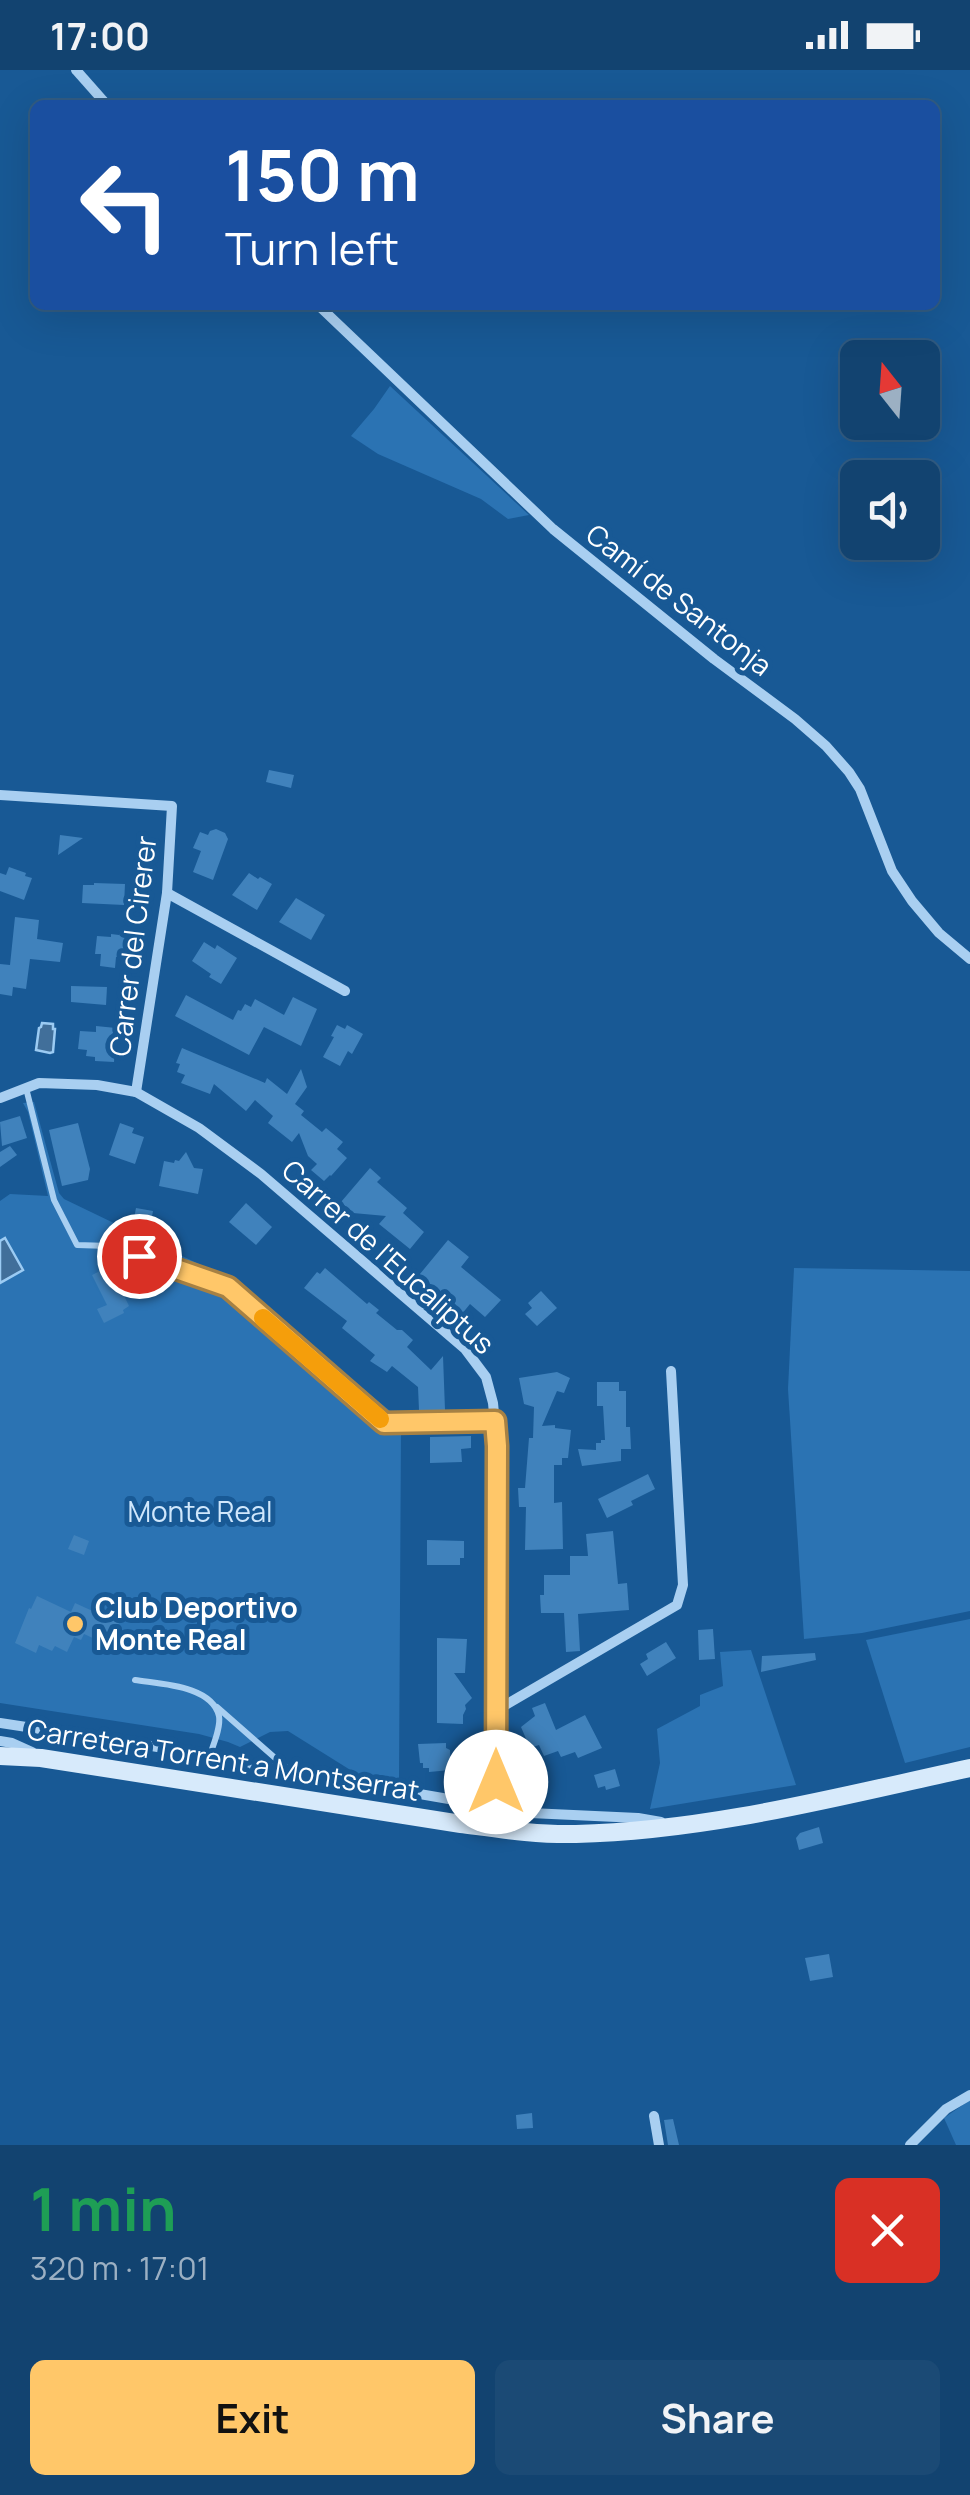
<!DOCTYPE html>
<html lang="en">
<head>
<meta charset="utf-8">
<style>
	:root { --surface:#124370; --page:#1b4a75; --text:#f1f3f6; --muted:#9cb0c3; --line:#315c83; --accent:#ffc769 }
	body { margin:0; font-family:Manrope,sans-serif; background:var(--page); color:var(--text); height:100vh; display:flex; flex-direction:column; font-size:38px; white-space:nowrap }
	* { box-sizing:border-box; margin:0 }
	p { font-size:32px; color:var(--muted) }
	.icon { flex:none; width:55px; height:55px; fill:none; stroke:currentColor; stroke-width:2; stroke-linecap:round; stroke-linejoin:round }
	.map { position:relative; height:2075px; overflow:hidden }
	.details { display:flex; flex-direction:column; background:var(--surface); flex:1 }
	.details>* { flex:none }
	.banner { position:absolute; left:30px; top:30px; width:910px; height:210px; border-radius:15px; box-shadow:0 10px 40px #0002,0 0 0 2px var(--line); background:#1a4fa0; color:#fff; overflow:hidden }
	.needle { width:65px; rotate:343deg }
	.tools { position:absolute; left:840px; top:270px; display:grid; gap:20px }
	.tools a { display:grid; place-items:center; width:100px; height:100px; border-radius:15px; background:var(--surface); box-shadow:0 10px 40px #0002,0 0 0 2px var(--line); font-size:50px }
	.pin { position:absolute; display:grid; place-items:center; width:85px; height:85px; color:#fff; margin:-42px; border:5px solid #fff; border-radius:50%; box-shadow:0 2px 10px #0007 }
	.me { position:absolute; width:110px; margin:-55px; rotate:0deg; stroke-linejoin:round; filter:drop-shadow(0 0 8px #0008) }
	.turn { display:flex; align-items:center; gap:35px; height:210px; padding:0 30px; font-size:45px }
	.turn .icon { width:130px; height:130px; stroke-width:2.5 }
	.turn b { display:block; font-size:70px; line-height:85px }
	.round { display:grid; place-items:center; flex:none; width:105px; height:105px; border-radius:15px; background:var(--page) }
	.head { display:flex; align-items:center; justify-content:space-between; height:170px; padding:0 30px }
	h1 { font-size:60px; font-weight:700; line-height:75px; color:#1e9e55 }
	.cta { display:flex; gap:20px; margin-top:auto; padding:20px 30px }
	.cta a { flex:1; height:115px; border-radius:15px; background:var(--accent); color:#111; font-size:40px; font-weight:700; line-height:115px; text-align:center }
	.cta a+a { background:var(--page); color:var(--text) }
	.status { display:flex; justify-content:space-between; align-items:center; height:70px; padding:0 50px; background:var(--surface); direction:ltr }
	.status svg { height:28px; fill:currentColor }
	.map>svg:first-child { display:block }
	.green { fill:#2b73b3 }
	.water { fill:#416f9a; stroke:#9bcbf3; stroke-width:2.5 }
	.building { fill:#4082bc }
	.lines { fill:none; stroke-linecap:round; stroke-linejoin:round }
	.service { stroke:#a9cff1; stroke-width:6 }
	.minor { stroke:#a9cff1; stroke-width:10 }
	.secondary { stroke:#d7eafb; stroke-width:18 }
	.route-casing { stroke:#a68144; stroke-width:25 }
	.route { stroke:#ffc769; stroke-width:18 }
	.slow { stroke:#f59e0b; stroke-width:18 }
	.poi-dot { fill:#ffc769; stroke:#185995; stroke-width:4 }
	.labels { text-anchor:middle; stroke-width:10; stroke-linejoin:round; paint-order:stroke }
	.street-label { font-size:28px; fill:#fff; stroke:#185995 }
	.park-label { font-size:28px; fill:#d0e7fc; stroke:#185995 }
	.poi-label { font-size:28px; font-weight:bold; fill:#fff; stroke:#185995; text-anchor:start }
</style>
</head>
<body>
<div class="status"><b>17:00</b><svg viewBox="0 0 49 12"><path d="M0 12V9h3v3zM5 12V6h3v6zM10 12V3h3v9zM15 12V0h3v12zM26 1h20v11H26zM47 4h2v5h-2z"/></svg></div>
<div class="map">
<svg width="970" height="2075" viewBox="0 0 970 2075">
	<rect width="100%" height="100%" fill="#185995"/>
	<g class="green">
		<polygon points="390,316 529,445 508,449 481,429 378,384 351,366 374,339"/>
		<polygon points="34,1032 59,1123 64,1129 230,1209 401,1350 482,1350 484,1358 401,1358 399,1712 384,1721 288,1661 270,1662 240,1677 228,1672 199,1664 0,1633 0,1131 10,1124 48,1126 28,1042 23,1033"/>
		<polygon points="794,1198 970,1201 970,1541 862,1563 804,1569 788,1319"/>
		<polygon points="970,1549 970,1677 905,1693 866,1570"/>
		<polygon points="751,1580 796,1715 650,1739 660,1693 657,1659 700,1636 700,1625 723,1616 720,1582"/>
		<polygon points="970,2030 970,2075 956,2075 944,2048"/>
	</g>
	<g class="water">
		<polygon points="42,953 53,954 53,959 55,959 53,982 50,983 36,980 39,958 41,957"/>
		<polygon points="5,1168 23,1200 0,1213 0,1171"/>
	</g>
	<g class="building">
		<polygon points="269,700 294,705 291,718 266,712"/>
		<polygon points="216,759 225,763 228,769 213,810 193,802 201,781 193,778 200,762 208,765 210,761"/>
		<polygon points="60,765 83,768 58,785"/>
		<polygon points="9,797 26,803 25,806 32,808 24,830 0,821 0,803 6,805"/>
		<polygon points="249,803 258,809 260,807 272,814 257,840 232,825"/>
		<polygon points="94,813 125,814 124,835 82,833 83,815 94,815"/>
		<polygon points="296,828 325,845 311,870 279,852"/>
		<polygon points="15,847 39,850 37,869 63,873 60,892 30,889 26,919 13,917 12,926 0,924 0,894 10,895"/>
		<polygon points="119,860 134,862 132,879 129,878 128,888 116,887 115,898 100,896 101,884 95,884 97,866 111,867 111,864 119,865"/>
		<polygon points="204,872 215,879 217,875 237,888 221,914 209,907 211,904 192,891"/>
		<polygon points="71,916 107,917 106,935 71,932"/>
		<polygon points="186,925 233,950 238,940 241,941 245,934 251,937 255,929 284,945 293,927 317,939 301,976 264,957 249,985 175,946"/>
		<polygon points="337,955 345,959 347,955 363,964 352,984 348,981 340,996 323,987 334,967 331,966"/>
		<polygon points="96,956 116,958 114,992 95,991 95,987 86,986 87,980 78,979 80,961 96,962"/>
		<polygon points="182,978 265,1013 267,1008 287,1024 301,999 307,1017 295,1034 304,1041 301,1045 322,1062 326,1058 343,1072 337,1079 347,1088 331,1106 330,1105 324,1111 311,1100 317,1094 308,1086 299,1063 292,1072 268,1053 273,1046 255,1030 246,1041 214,1014 210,1024 181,1013 185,1005 177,1002 180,994 176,993"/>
		<polygon points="20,1046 27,1068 2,1076 0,1052"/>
		<polygon points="78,1053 90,1099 88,1110 62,1116 49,1060"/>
		<polygon points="120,1053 134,1058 132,1063 144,1067 135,1094 109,1085"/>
		<polygon points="10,1076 17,1085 0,1097 0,1082"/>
		<polygon points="186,1082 194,1098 203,1099 198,1124 159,1116 164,1091 174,1093 175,1090 179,1091"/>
		<polygon points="370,1098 381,1108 377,1112 407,1138 403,1143 424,1162 410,1179 379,1154 386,1146 353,1143 341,1132"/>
		<polygon points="246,1133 272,1157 256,1175 229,1152"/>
		<polygon points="136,1138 153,1141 150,1158 133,1154"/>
		<polygon points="448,1170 469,1187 461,1197 501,1230 485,1247 470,1234 457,1250 446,1241 449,1238 415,1210"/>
		<polygon points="110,1196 129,1236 123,1240 124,1243 104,1253 97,1239 107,1235 92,1205"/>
		<polygon points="325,1198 367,1234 369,1232 379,1240 376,1243 397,1260 402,1260 413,1270 407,1277 431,1300 443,1286 445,1340 419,1340 418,1317 392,1296 387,1302 370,1291 375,1285 342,1258 347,1251 304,1218 317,1202 320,1204"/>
		<polygon points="541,1221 557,1238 537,1256 525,1244 532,1238 528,1233"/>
		<polygon points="557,1302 570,1308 564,1323 557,1321 542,1356 555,1355 555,1358 571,1360 568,1388 562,1388 562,1395 554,1395 554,1433 562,1432 563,1479 525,1480 526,1437 519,1437 518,1418 525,1418 529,1368 533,1368 534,1337 524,1334 519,1308"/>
		<polygon points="597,1312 619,1312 619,1321 626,1321 626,1357 630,1357 631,1379 621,1379 621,1391 582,1396 578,1379 596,1380 596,1373 601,1373 601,1370 605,1370 603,1336 597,1336"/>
		<polygon points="471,1366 471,1378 461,1379 462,1392 430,1393 430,1367"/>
		<polygon points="648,1404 655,1419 631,1431 633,1435 607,1448 598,1429"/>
		<polygon points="613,1461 618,1514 627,1513 629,1540 578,1544 580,1581 566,1582 564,1543 541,1543 540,1525 544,1525 544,1505 570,1505 570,1486 588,1486 586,1464"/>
		<polygon points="74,1465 89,1471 84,1485 68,1479"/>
		<polygon points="427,1470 464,1471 464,1488 460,1488 460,1495 427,1495"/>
		<polygon points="37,1526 71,1542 75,1533 119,1553 108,1575 84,1564 81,1570 74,1567 67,1582 55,1576 52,1581 39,1575 36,1583 15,1573 29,1538 31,1539"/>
		<polygon points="713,1559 715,1589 699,1590 698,1560"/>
		<polygon points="437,1568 467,1569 465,1603 454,1603 472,1628 465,1635 466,1639 463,1645 463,1654 437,1653"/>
		<polygon points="666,1572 676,1588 647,1606 640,1594 648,1589 646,1584"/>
		<polygon points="815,1583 816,1590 761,1602 762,1586"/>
		<polygon points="545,1633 556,1660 585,1645 602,1678 578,1688 575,1682 561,1687 558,1681 544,1686 539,1675 530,1678 521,1657 535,1646 532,1638"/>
		<polygon points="446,1673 446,1678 450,1680 451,1700 429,1702 429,1698 423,1698 423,1693 420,1693 418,1674"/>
		<polygon points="615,1699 620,1716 606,1720 605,1716 598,1718 594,1705"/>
		<polygon points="819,1757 823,1773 799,1780 796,1768 800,1763"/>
		<polygon points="829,1884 833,1907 810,1911 805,1888"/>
		<polygon points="532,2043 533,2058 517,2059 516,2045"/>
		<polygon points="673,2049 679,2075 668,2075 664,2050"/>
	</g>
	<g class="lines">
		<g class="service">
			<polyline points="26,1018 54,1130 77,1175 109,1176 227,1217 384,1353 494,1351"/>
			<path d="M135 1610C159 1614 212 1615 219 1646 221 1658 213 1675 210 1685"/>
			<polyline points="217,1637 290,1701"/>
		</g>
		<g class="minor">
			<polyline points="76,0 107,35"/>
			<polyline points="318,235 553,459 714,589 795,649 826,676 849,702 860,719 892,801 912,831 939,863 970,889"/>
			<polyline points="0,725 172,736 167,823 136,1022"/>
			<polyline points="167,823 345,921"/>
			<polyline points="0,1028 39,1013 97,1015 136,1022 199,1058 261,1104 465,1279 486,1307 493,1333 497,1376 496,1712"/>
			<polyline points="497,1640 677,1535 683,1515 671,1301"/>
			<polyline points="0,1653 210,1685 240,1693 530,1743 638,1748 661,1752"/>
			<polyline points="0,1671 12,1673 32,1682"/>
			<polyline points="480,1734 496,1712 510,1739"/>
			<polyline points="654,2046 659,2075"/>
			<polyline points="910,2075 946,2039 970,2025"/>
		</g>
		<path class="secondary" d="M0 1686 41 1688 461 1754C499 1759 537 1765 576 1764 710 1761 840 1726 970 1698"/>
	</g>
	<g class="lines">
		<defs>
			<polyline id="route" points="139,1186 228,1217 384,1353 495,1351 497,1376 496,1712"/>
		</defs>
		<use href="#route" class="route-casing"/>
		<use href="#route" class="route"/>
		<polyline class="slow" points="263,1248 380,1349"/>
	</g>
	<circle class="poi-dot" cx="75" cy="1554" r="10"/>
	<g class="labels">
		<g class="street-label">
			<text transform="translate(679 530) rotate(38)" y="10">Camí de Santonja</text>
			<text transform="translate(133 876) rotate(-83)" y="10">Carrer del Cirerer</text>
			<text transform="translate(388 1187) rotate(42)" y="10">Carrer de l'Eucaliptus</text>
			<text transform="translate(223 1690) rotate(9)" y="10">Carretera Torrent a Montserrat</text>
		</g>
		<g class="park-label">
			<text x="200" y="1452">Monte Real</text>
		</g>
		<g class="poi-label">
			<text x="95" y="1548">Club Deportivo<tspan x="95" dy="32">Monte Real</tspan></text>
		</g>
	</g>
</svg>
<div class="tools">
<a><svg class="needle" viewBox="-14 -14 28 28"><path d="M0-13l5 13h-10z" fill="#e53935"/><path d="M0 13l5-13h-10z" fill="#9cb0c3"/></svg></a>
<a><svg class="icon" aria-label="sound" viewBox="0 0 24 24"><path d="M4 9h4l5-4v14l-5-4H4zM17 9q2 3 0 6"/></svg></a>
</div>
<div class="pin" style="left:139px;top:1186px;background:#d93025"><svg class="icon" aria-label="arrive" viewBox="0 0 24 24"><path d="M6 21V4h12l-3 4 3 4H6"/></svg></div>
<svg class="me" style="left:496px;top:1712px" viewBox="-20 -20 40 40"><circle r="19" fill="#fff"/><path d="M0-13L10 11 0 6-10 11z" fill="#ffc769"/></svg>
<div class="banner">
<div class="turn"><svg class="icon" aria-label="left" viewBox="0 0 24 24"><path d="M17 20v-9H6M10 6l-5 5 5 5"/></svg><div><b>150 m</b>Turn left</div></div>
</div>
</div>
<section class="details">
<div class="head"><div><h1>1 min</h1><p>320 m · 17:01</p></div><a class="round" style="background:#d93025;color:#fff"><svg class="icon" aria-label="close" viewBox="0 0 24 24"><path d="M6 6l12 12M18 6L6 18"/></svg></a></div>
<div class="cta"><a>Exit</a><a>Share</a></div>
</section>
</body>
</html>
